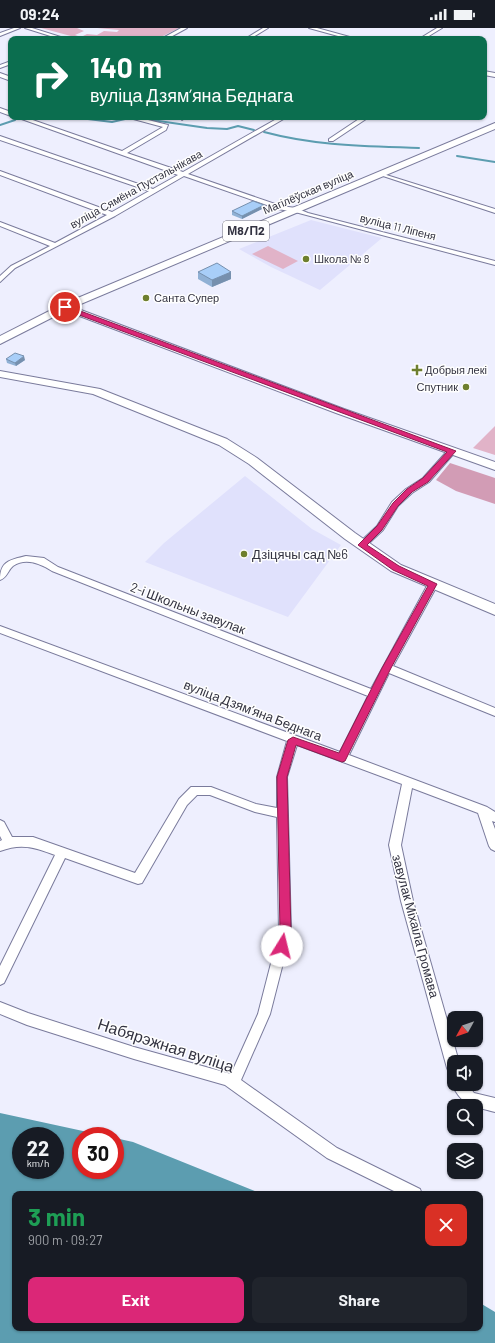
<!DOCTYPE html>
<html lang="en">
<head>
<meta charset="utf-8">
<style>
	:root { --surface:#171b24; --page:#20242c; --text:#f1f3f6; --muted:#9ea1a6; --accent:#db2777 }
	body { margin:0; font-family:Barlow,sans-serif; background:var(--page); color:var(--text); height:100vh; display:flex; flex-direction:column; font-size:15px; white-space:nowrap }
	* { box-sizing:border-box; margin:0 }
	p { font-size:13px; color:var(--muted) }
	.icon { flex:none; width:22px; height:22px; fill:none; stroke:currentColor; stroke-width:2; stroke-linecap:round; stroke-linejoin:round }
	.map { position:relative; flex:1; overflow:hidden }
	.side { position:absolute; left:12px; top:1163px; width:471px; height:140px; display:flex; flex-direction:column; background:var(--surface); border-radius:8px; box-shadow:0 1px 3px #0004 }
	.side>* { flex:none }
	.top-card { position:absolute; left:8px; top:8px; width:479px; height:84px; border-radius:8px; box-shadow:0 1px 3px #0004; background:#0b6e4f; color:#fff; overflow:hidden }
	.needle { width:26px; rotate:230deg }
	.tools { position:absolute; left:447px; top:983px; display:grid; gap:8px }
	.tools a { display:grid; place-items:center; width:36px; height:36px; border-radius:8px; background:var(--surface); box-shadow:0 1px 3px #0004; font-size:20px }
	.speed { position:absolute; left:12px; top:1099px; display:flex; gap:8px; font-size:20px; font-weight:700; text-align:center }
	.speed>* { display:grid; place-content:center; width:52px; height:52px; border-radius:50%; background:var(--surface); box-shadow:0 1px 3px #0004; line-height:1 }
	.speed small { font-size:10px; font-weight:400 }
	.speed .limit { border:6px solid #d22; background:#fff; color:#111 }
	.pin { position:absolute; display:grid; place-items:center; width:34px; height:34px; color:#fff; margin:-17px; border:2px solid #fff; border-radius:50%; box-shadow:0 1px 4px #0007 }
	.me { position:absolute; width:44px; margin:-22px; rotate:9deg; stroke-linejoin:round; filter:drop-shadow(0 0 3px #0008) }
	.turn { display:flex; align-items:center; gap:14px; height:84px; padding:0 16px; font-size:18px }
	.turn .icon { width:52px; height:52px; stroke-width:2.5 }
	.turn b { display:block; font-size:28px; line-height:34px }
	.round { display:grid; place-items:center; flex:none; width:42px; height:42px; border-radius:8px; background:var(--page) }
	.headline { display:flex; align-items:center; justify-content:space-between; height:68px; padding:0 16px }
	h1 { font-size:24px; font-weight:700; line-height:30px; color:#1e9e55 }
	.action { display:flex; gap:8px; margin-top:auto; padding:8px 16px }
	.action a { flex:1; height:46px; border-radius:8px; background:var(--accent); color:#fff; font-size:16px; font-weight:700; line-height:46px; text-align:center }
	.action a+a { background:var(--page); color:var(--text) }
	.status { display:flex; justify-content:space-between; align-items:center; height:28px; padding:0 20px; background:var(--surface); direction:ltr }
	.status svg { height:11px; fill:currentColor }
	.map>svg:first-child { display:block }
	.built { fill:#e0e1fc }
	.green { fill:#e1b3c8 }
	.forest { fill:#d29cb5 }
	.water { fill:#5c9db0; fill-rule:evenodd }
	.lines { fill:none; stroke-linecap:round; stroke-linejoin:round }
	.stream { stroke:#5c9db0; stroke-width:2 }
	.street-casing { stroke:#7a7b9c; stroke-width:2 }
	.secondary-casing { stroke:#7a7b9c; stroke-width:2 }
	.primary-casing { stroke:#7a7b9c; stroke-width:2 }
	.street { fill:#fff; fill-rule:evenodd }
	.secondary { fill:#fff; fill-rule:evenodd }
	.primary { fill:#fff; fill-rule:evenodd }
	.wall { fill:#90b1d5 }
	.shaded-wall { fill:#7690ae }
	.building { fill:#a8cef8; stroke:#7690ae }
	.route { fill:#db2777; stroke:#8e194d }
	.poi-dot { fill:#6e7f2e; stroke:#fefefe; stroke-width:1.5 }
	.labels { text-anchor:middle; stroke-width:3; stroke-linejoin:round; paint-order:stroke }
	.far-street-label { font-size:11px; fill:#333341; stroke:#fefefe }
	.far-poi-label { font-size:11px; fill:#333341; stroke:#fefefe; text-anchor:start }
	.shield { fill:#fefefe; stroke:#70707a; stroke-width:1 }
	.shield-label { font-size:12px; font-weight:bold; fill:#333341 }
	.poi-label { font-size:13px; fill:#333341; stroke:#fefefe; text-anchor:start }
	.street-label { font-size:13px; fill:#333341; stroke:#fefefe }
	.near-street-label { font-size:16px; fill:#333341; stroke:#fefefe }
</style>
</head>
<body>
<div class="status"><b>09:24</b><svg viewBox="0 0 49 12"><path d="M0 12V9h3v3zM5 12V6h3v6zM10 12V3h3v9zM15 12V0h3v12zM26 1h20v11H26zM47 4h2v5h-2z"/></svg></div>
<div class="map">
<svg width="495" height="1315" viewBox="0 0 495 1315">
	<rect width="100%" height="100%" fill="#eeeffe"/>
	<g class="built">
		<polygon points="311,192 382,210 320,262 271,239 239,221"/>
		<polygon points="245,448 312,501 341,517 288,589 145,534 164,515"/>
	</g>
	<g class="green">
		<polygon points="41,0 77,0 84,3 75,7 81,9 87,6 97,7 104,3 117,4 119,2 97,0 179,0 157,11 82,11"/>
		<polygon points="268,218 298,233 283,241 252,226"/>
		<polygon points="495,398 495,427 473,420"/>
	</g>
	<polygon class="forest" points="450,435 495,450 495,476 456,463 436,452"/>
	<path class="water" d="M0 1085 106 1108H81V1142H115V1110L133 1114 262 1166H15V1300H480V1275L495 1284V1315H0ZM21 1108H55V1142H21Z"/>
	<g class="lines">
		<g class="stream">
			<polyline points="72,89 112,94 125,91"/>
			<polyline points="138,90 207,100 227,101 238,98 254,102"/>
			<polyline points="0,97 15,92"/>
			<path d="M264 104C316 118 366 118 419 120"/>
			<polyline points="457,128 495,134"/>
		</g>
		<defs>
			<g id="street">
				<polygon points="14,0 20,0 0,8 0,5"/>
				<polygon points="25,0 32,0 67,11 60,11"/>
				<polygon points="181,0 187,0 167,11 161,11"/>
				<polygon points="263,0 268,0 250,11 245,11"/>
				<polygon points="309,0 317,0 357,11 349,11"/>
				<polygon points="437,0 442,0 424,11 419,11"/>
				<polygon points="11,33 11,36 0,40 0,37"/>
				<polygon points="484,43 495,45 495,49 484,47"/>
				<polygon points="0,45 11,49 11,53 0,49"/>
				<polygon points="0,80 11,84 11,88 0,84"/>
				<polygon points="16,89 24,89 122,123 163,99 126,89 136,89 168,97 166,102 127,125 183,144 280,89 287,89 188,146 281,178 296,180 308,185 495,233 495,237 295,184 278,181 184,148 115,188 15,240 0,254 0,248 11,238 50,218 0,198 0,194 55,215 107,187 0,147 0,143 112,184 149,163 0,112 0,108 153,161 178,147"/>
				<polygon points="180,89 186,89 182,92"/>
				<polygon points="362,89 369,89 333,113 329,113 329,111"/>
				<polygon points="380,145 495,181 495,185 380,147"/>
				<polygon points="449,421 455,421 456,423 429,454 412,465 398,478 383,502 365,519 359,519 358,517 359,515 377,498 392,474 406,461 423,450"/>
				<path d="M26 528 44 530 58 539 371 661 428 556 430 554H436L438 556 393 638 495 680V688L389 645 349 727 487 779 495 784V794L492 793 495 801V823L491 821 489 818 478 785 412 760 401 817 413 873 459 1034H454V1046L449 1045 447 1040 401 873 389 817 402 756 297 717 287 749 291 904 270 986 241 1052 337 1120 420 1161 422 1166H400L327 1130 225 1057 134 1031 27 997 0 986V974L28 985 134 1019 231 1046 258 986 279 904 277 789 255 784 210 767H197L187 777 142 855 138 856 65 830 4 955 0 957V938L55 827C34 819 21 815 0 823V813L2 812 0 808V792L4 794 12 809H33L135 845 179 771 191 759H211L256 776 277 780V749L287 713 0 605V598L340 724 368 668 52 543C41 536 26 529 13 538 8 542 7 550 0 552 0 533 10 532 26 528Z"/>
				<path d="M454 1052V1056H467L474 1065 495 1070V1084C474 1078 462 1079 452 1056Z"/>
			</g>
			<g id="secondary">
				<polygon points="65,276 344,381 495,434 495,442 336,385 61,281 60,279"/>
				<polygon points="0,343 100,361 227,411 257,430 355,505 401,537 495,576 495,587 391,543 345,511 249,436 219,417 93,366 0,349"/>
			</g>
			<polygon id="primary" points="495,95 495,101 69,281 0,316 0,308 61,277"/>
		</defs>
		<use href="#street" class="street-casing"/>
		<use href="#secondary" class="secondary-casing"/>
		<use href="#primary" class="primary-casing"/>
		<use href="#street" class="street"/>
		<use href="#secondary" class="secondary"/>
		<use href="#primary" class="primary"/>
	</g>
	<g class="wall">
		<polygon points="264,177 264,180 242,191 232,187 232,183"/>
		<polygon points="198,244 231,244 231,251 212,259 198,251"/>
		<polygon points="6,331 25,332 16,338 7,335"/>
	</g>
	<g class="shaded-wall">
		<polygon points="264,177 264,180 242,191 242,188"/>
		<polygon points="231,244 231,251 212,259 212,252"/>
		<polygon points="24,328 25,332 16,338 15,335"/>
	</g>
	<g class="building">
		<polygon points="253,173 264,177 242,188 232,183"/>
		<polygon points="217,235 231,244 212,252 198,244"/>
		<polygon points="15,325 24,328 15,335 6,331"/>
	</g>
	<polygon class="route" points="63,278 67,278 456,423 428,454 412,464 398,478 382,502 367,517 399,538 437,556 391,640 345,733 342,734 296,717 287,749 291,904 286,921 282,923 278,921 276,918 280,904 277,749 288,712 293,709 339,725 382,640 428,558 393,542 358,517 377,498 393,475 407,461 423,450 447,424 63,281"/>
	<g class="poi-dot">
		<circle cx="306" cy="231" r="4"/>
		<circle cx="146" cy="270" r="4"/>
		<path d="M415 336h4v4h4v4h-4v4h-4v-4h-4v-4h4z"/>
		<circle cx="466" cy="359" r="4"/>
		<circle cx="244" cy="526" r="4"/>
	</g>
	<g class="labels">
		<g class="far-street-label">
			<text transform="translate(136 161) rotate(-29)" y="4">вуліца Сямёна Пустэльнікава</text>
			<text transform="translate(308 164) rotate(-23)" y="4">Магілёўская вуліца</text>
			<text transform="translate(398 199) rotate(14)" y="4">вуліца 11 Ліпеня</text>
		</g>
		<g class="far-poi-label">
			<text x="314" y="235">Школа № 8</text>
			<text x="154" y="274">Санта Супер</text>
			<text x="425" y="346">Добрыя лекі</text>
			<text x="458" y="363" text-anchor="end">Спутник</text>
		</g>
		<rect class="shield" x="223" y="193" width="46" height="20" rx="3"/>
		<g class="shield-label">
			<text x="246" y="207">М8/П2</text>
		</g>
		<g class="poi-label">
			<text x="252" y="531">Дзіцячы сад №6</text>
		</g>
		<g class="street-label">
			<text transform="translate(188 580) rotate(21)" y="5">2-і Школьны завулак</text>
			<text transform="translate(253 682) rotate(21)" y="5">вуліца Дзямʼяна Беднага</text>
			<text transform="translate(416 898) rotate(75)" y="5">завулак Міхаіла Громава</text>
		</g>
		<g class="near-street-label">
			<text transform="translate(166 1017) rotate(18)" y="6">Набярэжная вуліца</text>
		</g>
	</g>
</svg>
<div class="tools">
<a><svg class="needle" viewBox="-14 -14 28 28"><path d="M0-13l5 13h-10z" fill="#e53935"/><path d="M0 13l5-13h-10z" fill="#9ea1a6"/></svg></a>
<a><svg class="icon" aria-label="sound" viewBox="0 0 24 24"><path d="M4 9h4l5-4v14l-5-4H4zM17 9q2 3 0 6"/></svg></a>
<a><svg class="icon" aria-label="search" viewBox="0 0 24 24"><circle cx="10" cy="10" r="6"/><path d="M15 15l6 6"/></svg></a>
<a><svg class="icon" aria-label="layers" viewBox="0 0 24 24"><path d="M12 4l9 5-9 5-9-5zM3 14l9 5 9-5"/></svg></a>
</div>
<div class="speed"><div>22<small>km/h</small></div><div class="limit">30</div></div>
<div class="pin" style="left:65px;top:279px;background:#d93025"><svg class="icon" aria-label="arrive" viewBox="0 0 24 24"><path d="M6 21V4h12l-3 4 3 4H6"/></svg></div>
<svg class="me" style="left:282px;top:918px" viewBox="-20 -20 40 40"><circle r="19" fill="#fff"/><path d="M0-13L10 11 0 6-10 11z" fill="#db2777"/></svg>
<div class="top-card">
<div class="turn"><svg class="icon" aria-label="right" viewBox="0 0 24 24"><path d="M7 20v-9h11M14 6l5 5-5 5"/></svg><div><b>140 m</b>вуліца Дзямʼяна Беднага</div></div>
</div>
<section class="side">
<div class="headline"><div><h1>3 min</h1><p>900 m · 09:27</p></div><a class="round" style="background:#d93025;color:#fff"><svg class="icon" aria-label="close" viewBox="0 0 24 24"><path d="M6 6l12 12M18 6L6 18"/></svg></a></div>
<div class="action"><a>Exit</a><a>Share</a></div>
</section>
</div>
</body>
</html>
